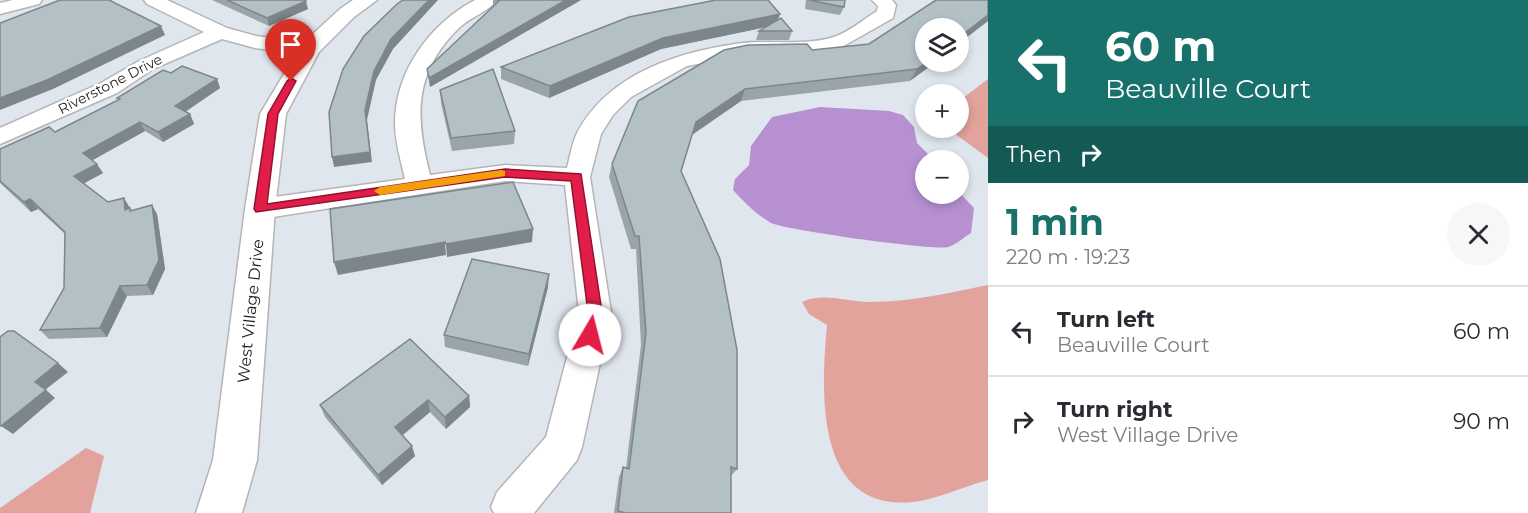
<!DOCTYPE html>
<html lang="en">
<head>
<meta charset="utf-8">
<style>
	:root { --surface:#fff; --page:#f7f7f7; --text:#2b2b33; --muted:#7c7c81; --line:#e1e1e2; --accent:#18716b }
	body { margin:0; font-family:Montserrat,sans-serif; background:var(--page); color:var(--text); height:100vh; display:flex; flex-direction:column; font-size:22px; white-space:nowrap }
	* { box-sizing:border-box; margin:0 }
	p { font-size:20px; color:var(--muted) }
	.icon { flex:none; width:33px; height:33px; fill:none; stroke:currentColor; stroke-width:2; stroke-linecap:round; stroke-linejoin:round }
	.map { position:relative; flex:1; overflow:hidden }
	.details { display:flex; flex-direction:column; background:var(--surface); width:540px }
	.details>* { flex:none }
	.hud { background:#18716b; color:#fff; overflow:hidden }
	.controls { position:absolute; left:915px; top:18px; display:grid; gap:12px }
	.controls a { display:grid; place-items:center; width:54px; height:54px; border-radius:50%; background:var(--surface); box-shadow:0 3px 9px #0003; font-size:30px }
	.pin { position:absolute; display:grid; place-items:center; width:51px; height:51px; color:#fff; margin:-62px -26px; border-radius:50% 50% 50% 0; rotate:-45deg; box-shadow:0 0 6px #0007 }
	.pin .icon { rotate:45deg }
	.me { position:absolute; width:66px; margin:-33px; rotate:8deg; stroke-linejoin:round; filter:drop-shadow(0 0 4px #0008) }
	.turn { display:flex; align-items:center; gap:21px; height:126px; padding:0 18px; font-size:27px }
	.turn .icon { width:78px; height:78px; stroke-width:2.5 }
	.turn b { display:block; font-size:42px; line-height:51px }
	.then { display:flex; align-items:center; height:57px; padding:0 18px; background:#0003; gap:12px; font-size:22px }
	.round { display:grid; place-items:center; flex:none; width:63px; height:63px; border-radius:32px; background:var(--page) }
	.overview { display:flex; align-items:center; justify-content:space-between; height:102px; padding:0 18px }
	h1 { font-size:36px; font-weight:700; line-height:45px; color:var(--accent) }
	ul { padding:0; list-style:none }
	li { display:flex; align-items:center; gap:18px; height:90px; padding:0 18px; border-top:2px solid var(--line) }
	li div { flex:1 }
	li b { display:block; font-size:22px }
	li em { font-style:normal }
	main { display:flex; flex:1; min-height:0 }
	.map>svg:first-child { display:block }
	.forest { fill:#b790d2 }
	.water { fill:#e1a39b }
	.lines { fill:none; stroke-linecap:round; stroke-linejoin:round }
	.minor-casing { stroke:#b5b5b5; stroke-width:3 }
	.tertiary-casing { stroke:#b5b5b5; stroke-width:3 }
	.minor { fill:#fff; fill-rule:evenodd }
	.tertiary { fill:#fff; fill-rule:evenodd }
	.wall { fill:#9aa5aa }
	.shaded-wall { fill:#7d868b }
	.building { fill:#b3c0c6; stroke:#7d868b; stroke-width:1.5 }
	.route { fill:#e11d48; stroke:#92132f; stroke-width:1.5 }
	.slow { fill:#f59e0b }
	.labels { text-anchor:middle; stroke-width:5; stroke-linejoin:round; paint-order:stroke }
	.far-street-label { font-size:14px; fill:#1c1c1c; stroke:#fff }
	.street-label { font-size:16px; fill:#1c1c1c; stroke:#fff }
</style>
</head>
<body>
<main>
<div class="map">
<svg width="988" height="513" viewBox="0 0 988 513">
	<rect width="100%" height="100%" fill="#e0e6ee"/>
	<path class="forest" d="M820 107 889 111 903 115 914 127 917 143 934 160H926V194L959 192 974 208 971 233C964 237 956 245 948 247 934 251 786 230 771 223 757 215 744 202 733 190L735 179 749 165 751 146 772 117Z"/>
	<g class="water">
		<polygon points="988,79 988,158 947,128 958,128 959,101"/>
		<path d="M988 285V480C966 486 934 500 913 502 814 512 821 391 827 325L809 314 802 302C824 292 847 302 870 302 910 302 949 293 988 285Z"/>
		<polygon points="86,448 104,456 90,513 0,513 0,508"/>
	</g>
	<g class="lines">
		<defs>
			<g id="minor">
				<polygon points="13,0 42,0 39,4 0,14 0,3"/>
				<polygon points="144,0 167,0 227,28 256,36 310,43 317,45 320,49 317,53 310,55 255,48 222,39 153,69 117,93 0,144 0,128 101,83 139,61 204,32 147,4"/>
				<path d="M475 0H497C489 11 471 17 460 27 413 72 415 117 430 175L505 165 567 168C570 157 572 143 577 133 609 73 680 51 743 43 773 40 805 46 834 37 849 32 864 19 877 11L878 6 872 0H892L896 5 893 18 840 48 799 54 744 55 687 66 631 97 613 115 601 134 590 177 611 312 582 447 577 460 534 513H494L491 507 497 492 546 437 579 312 565 185 505 181 260 219 250 216 246 209 250 202 260 199 405 179C401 161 395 142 395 124 395 71 430 24 475 0Z"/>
			</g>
			<polygon id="tertiary" points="353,0 377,0 354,17 319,52 286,114 275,209 257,460 242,513 196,513 213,460 245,209 260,114 302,44 340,9"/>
		</defs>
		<use href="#minor" class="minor-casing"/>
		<use href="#tertiary" class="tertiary-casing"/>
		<use href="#minor" class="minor"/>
		<use href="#tertiary" class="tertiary"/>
	</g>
	<g class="wall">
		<polygon points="212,0 304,0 308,9 269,26"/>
		<polygon points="493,0 581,0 430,87 427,69 493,7"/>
		<polygon points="806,0 845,0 844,7 840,15 805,9"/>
		<polygon points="988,0 988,21 958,44 958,28 926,62 910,81 741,101 692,134 681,171 737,469 731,476 731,513 614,513 619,477 623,467 626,468 641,345 636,249 631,249 609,177 612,164 812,50 869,44"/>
		<polygon points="778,20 792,31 789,40 756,40 759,31 767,27 661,49 549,98 501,79 501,67"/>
		<polygon points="171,73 217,79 220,88 185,112 190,114 194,124 163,142 145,131 93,160 103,173 84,183 108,202 130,207 131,211 157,214 165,269 153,295 127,296 107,337 49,339 40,330 64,288 65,234 38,209 31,212 0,183 0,149 55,132 119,100 117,98"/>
		<polygon points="440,90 515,131 514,144 452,151 441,103"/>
		<polygon points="548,287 528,366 445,347 444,335"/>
		<polygon points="469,396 470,407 446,429 430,412 403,435 415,456 382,485 325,417 320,405"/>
	</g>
	<g class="shaded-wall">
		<polygon points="429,0 438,0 393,49 376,80 367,120 372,162 334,167 332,157 365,110 374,71 391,39"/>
		<polygon points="566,0 581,0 430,87 429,78"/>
		<polygon points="306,1 308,9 269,26 267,18"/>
		<polygon points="780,14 776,25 661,49 549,98 550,86 663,38"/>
		<polygon points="988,15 988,21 958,44 958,38"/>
		<polygon points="161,26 165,35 53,89 0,110 0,98"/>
		<polygon points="927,62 936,62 910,81 917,69"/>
		<polygon points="217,79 220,88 179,116 175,106"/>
		<polygon points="745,89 741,101 692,135 696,122"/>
		<polygon points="190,114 194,124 163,142 158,132"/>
		<polygon points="140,122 145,131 89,162 83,153"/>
		<polygon points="97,164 103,173 81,185 74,176"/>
		<polygon points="124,198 136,218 125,210"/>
		<polygon points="30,199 38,209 31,212 24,202"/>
		<polygon points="152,205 157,214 165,269 153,295 147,285"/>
		<polygon points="533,229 532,242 447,257 446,244"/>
		<polygon points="445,242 446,255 338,275 334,262"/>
		<polygon points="549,274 548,287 528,366 529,354"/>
		<polygon points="120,286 127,296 107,337 100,328"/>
		<polygon points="58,363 68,372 45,390 35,382"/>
		<polygon points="46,390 55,398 13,434 1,426"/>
		<polygon points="469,396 470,407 446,429 445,417"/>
		<polygon points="428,400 430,412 399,438 395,427"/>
		<polygon points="412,446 415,456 382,485 378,475"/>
	</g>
	<g class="building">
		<polygon points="60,0 109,0 161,26 47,80 0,98 0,23"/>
		<polygon points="227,0 304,0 306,1 267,18"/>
		<polygon points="403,0 429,0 391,39 374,71 365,110 370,152 332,157 329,112 343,69 364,36 397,4"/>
		<polygon points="497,0 566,0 429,78 427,69 499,1"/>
		<polygon points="716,0 768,0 780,14 663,38 550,86 501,67 629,17"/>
		<polygon points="809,0 845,0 844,7"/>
		<polygon points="936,0 988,0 988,15 958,38 958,28 926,28 926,62 927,62 917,69 745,89 696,122 681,171 720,259 737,350 737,469 731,467 731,513 626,513 618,511 623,467 629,469 646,333 639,236 635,236 612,164 638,101 724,50 748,45 807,44 812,50 869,44"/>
		<polygon points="781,18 792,31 759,31"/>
		<polygon points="182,66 217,79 175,106 190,114 158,132 140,122 83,153 97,164 74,176 108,202 124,198 125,210 130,208 130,211 152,205 159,260 147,285 120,286 100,328 40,330 64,288 65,232 30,199 24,202 0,181 0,149 49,127 55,132 120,99 117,98 163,70 171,73"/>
		<polygon points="493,69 515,131 451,138 440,90"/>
		<polygon points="513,182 533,229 446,244 445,242 334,262 330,209"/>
		<polygon points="472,259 549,274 529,354 444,335"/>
		<polygon points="8,331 14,331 58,363 35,382 46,390 1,426 0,425 0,337"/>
		<polygon points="410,339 469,396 445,417 428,400 395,427 412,446 378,475 320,405"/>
	</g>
	<polygon class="route" points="291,78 296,81 278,114 267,204 505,169 581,174 602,312 595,339 590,341 582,335 588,312 571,181 505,177 256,212 254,209 268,114 287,81"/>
	<polygon class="slow" points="501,170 505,171 505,176 380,195 374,191 380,187"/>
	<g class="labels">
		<g class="far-street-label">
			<text transform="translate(110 84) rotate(-27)" y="5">Riverstone Drive</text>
		</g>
		<g class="street-label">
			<text transform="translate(250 311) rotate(-84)" y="6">West Village Drive</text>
		</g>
	</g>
</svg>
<div class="controls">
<a><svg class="icon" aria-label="layers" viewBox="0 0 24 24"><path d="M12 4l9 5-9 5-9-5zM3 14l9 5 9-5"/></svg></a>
<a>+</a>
<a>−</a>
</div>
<div class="pin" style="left:291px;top:81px;background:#d93025"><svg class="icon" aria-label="arrive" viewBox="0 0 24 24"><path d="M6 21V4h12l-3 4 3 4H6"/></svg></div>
<svg class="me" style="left:590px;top:335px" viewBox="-20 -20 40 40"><circle r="19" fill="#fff"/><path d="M0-13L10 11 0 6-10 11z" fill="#e11d48"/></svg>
</div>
<section class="details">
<div class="hud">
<div class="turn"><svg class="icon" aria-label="left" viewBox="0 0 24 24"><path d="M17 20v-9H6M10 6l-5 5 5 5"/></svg><div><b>60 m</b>Beauville Court</div></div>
<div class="then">Then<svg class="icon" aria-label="right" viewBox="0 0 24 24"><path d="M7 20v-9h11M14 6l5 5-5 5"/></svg></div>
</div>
<div class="overview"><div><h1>1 min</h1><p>220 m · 19:23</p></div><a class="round"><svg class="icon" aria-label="close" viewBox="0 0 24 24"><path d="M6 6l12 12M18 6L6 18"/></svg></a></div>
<ul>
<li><svg class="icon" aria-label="left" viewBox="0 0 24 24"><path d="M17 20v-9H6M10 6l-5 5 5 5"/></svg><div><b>Turn left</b><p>Beauville Court</p></div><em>60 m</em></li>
<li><svg class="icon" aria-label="right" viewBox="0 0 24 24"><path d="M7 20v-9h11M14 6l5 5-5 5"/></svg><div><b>Turn right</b><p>West Village Drive</p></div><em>90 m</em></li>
</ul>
</section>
</main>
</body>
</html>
